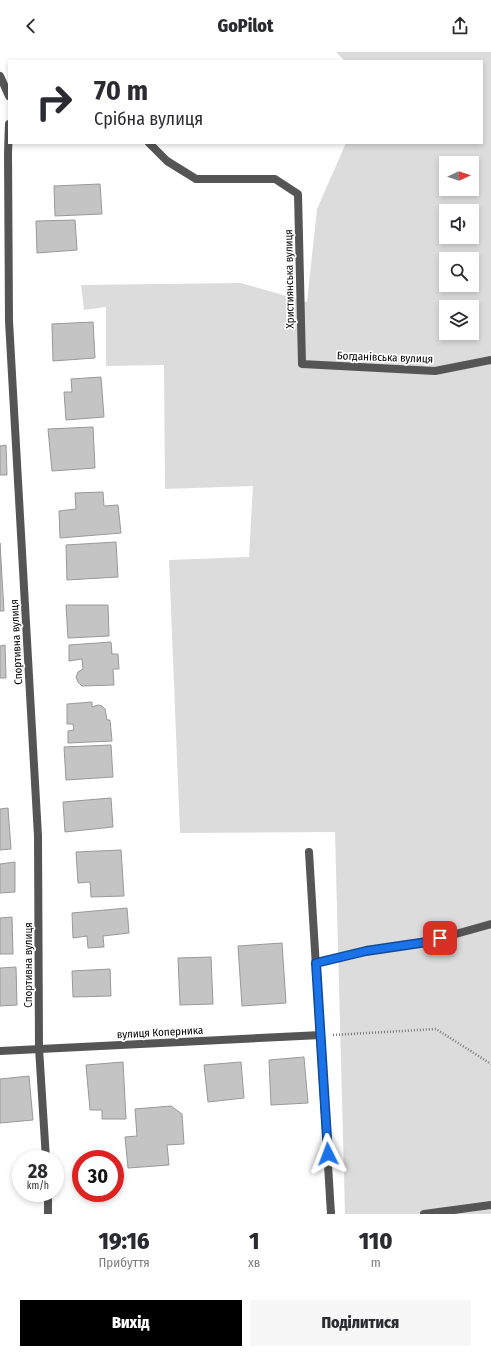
<!DOCTYPE html>
<html lang="uk">
<head>
<meta charset="utf-8">
<style>
	:root { --surface:#fff; --page:#f7f7f7; --text:#2b2b33; --muted:#7c7c81; --accent:#000 }
	body { margin:0; font-family:"Fira Sans Condensed",sans-serif; background:var(--page); color:var(--text); height:100vh; display:flex; flex-direction:column; font-size:15px; white-space:nowrap }
	* { box-sizing:border-box; margin:0 }
	p { font-size:13px; color:var(--muted) }
	.icon { flex:none; width:22px; height:22px; fill:none; stroke:currentColor; stroke-width:2; stroke-linecap:round; stroke-linejoin:round }
	.map { position:relative; height:1162px; overflow:hidden }
	.drawer { display:flex; flex-direction:column; background:var(--surface); flex:1 }
	.drawer>* { flex:none }
	.hud { position:absolute; left:8px; top:8px; width:475px; height:84px; border-radius:0px; box-shadow:0 2px 6px #0003; background:#fff; color:var(--text); overflow:hidden }
	.needle { width:26px; rotate:86deg }
	.controls { position:absolute; left:439px; top:104px; display:grid; gap:8px }
	.controls a { display:grid; place-items:center; width:40px; height:40px; border-radius:0px; background:var(--surface); box-shadow:0 2px 6px #0003; font-size:20px }
	.speed { position:absolute; left:12px; top:1098px; display:flex; gap:8px; font-size:20px; font-weight:700; text-align:center }
	.speed>* { display:grid; place-content:center; width:52px; height:52px; border-radius:50%; background:var(--surface); box-shadow:0 2px 6px #0003; line-height:1 }
	.speed small { font-size:10px; font-weight:400 }
	.speed .limit { border:6px solid #d22; background:#fff; color:#111 }
	.pin { position:absolute; display:grid; place-items:center; width:34px; height:34px; color:#fff; margin:-17px; border-radius:8px; box-shadow:0 2px 6px #0006 }
	.me { position:absolute; width:44px; margin:-22px; rotate:357deg; stroke-linejoin:round; filter:drop-shadow(0 0 3px #0008) }
	.turn { display:flex; align-items:center; gap:14px; height:84px; padding:0 20px; font-size:18px }
	.turn .icon { width:52px; height:52px; stroke-width:2.5 }
	.turn b { display:block; font-size:28px; line-height:34px }
	.eta { display:flex; justify-content:space-evenly; align-items:center; height:68px; text-align:center }
	.eta b { font-size:24px; font-weight:800; line-height:28px }
	.button { display:flex; gap:8px; margin-top:auto; padding:8px 20px }
	.button a { flex:1; height:46px; border-radius:0px; background:var(--accent); color:#fff; font-size:16px; font-weight:800; line-height:46px; text-align:center }
	.button a+a { background:var(--page); color:var(--text) }
	header { display:flex; justify-content:space-between; align-items:center; height:52px; padding:0 20px; background:var(--surface); font-size:18px; font-weight:800 }
	.map>svg:first-child { display:block }
	.green { fill:#dcdcdc; fill-rule:evenodd }
	.building { fill:#c4c4c4; stroke:#999 }
	.lines { fill:none; stroke-linecap:round; stroke-linejoin:round }
	.path { stroke:#777; stroke-width:2.5; stroke-dasharray:1 2; stroke-linecap:butt }
	.minor { stroke:#555; stroke-width:8 }
	.route-casing { stroke:#114b97; stroke-width:10 }
	.route { stroke:#1a73e8; stroke-width:7 }
	.labels { text-anchor:middle; stroke-width:3.5; stroke-linejoin:round; paint-order:stroke }
	.street-label { font-size:11px; fill:#000; stroke:#fff }
</style>
</head>
<body>
<header><svg class="icon" aria-label="back" viewBox="0 0 24 24"><path d="M15 5l-7 7 7 7"/></svg>GoPilot<svg class="icon" aria-label="share" viewBox="0 0 24 24"><path d="M12 15V3M7 8l5-5 5 5M5 13v7h14v-7"/></svg></header>
<div class="map">
<svg width="491" height="1162" viewBox="0 0 491 1162">
	<rect width="100%" height="100%" fill="#fff"/>
	<path class="green" d="M336 0H491V1162H345L335 780 180 781 169 508 249 505 253 434 165 437 164 313 106 314V255L84 258 81 233 241 231 307 250 317 157 346 91H482V9H345ZM446 111H472V137H446ZM446 159H472V185H446ZM446 207H472V233H446ZM446 255H472V281H446Z"/>
	<g class="building">
		<polygon points="100,132 102,162 55,164 54,134"/>
		<polygon points="75,168 77,198 37,201 36,169"/>
		<polygon points="93,270 95,306 53,309 52,272"/>
		<polygon points="101,325 104,365 66,368 64,340 72,340 71,327"/>
		<polygon points="93,375 95,416 52,419 48,377"/>
		<polygon points="6,393 7,423 0,423 0,394"/>
		<polygon points="103,440 104,454 118,453 121,481 60,486 59,459 76,457 75,441"/>
		<polygon points="116,490 118,525 67,528 66,493"/>
		<polygon points="0,491 4,559 0,559"/>
		<polygon points="66,553 108,553 109,584 68,586"/>
		<polygon points="111,590 112,602 118,602 119,617 113,617 114,633 82,634 78,630 76,625 78,620 83,617 82,607 69,609 69,593"/>
		<polygon points="5,593 6,626 0,626 0,594"/>
		<polygon points="92,650 92,655 98,653 102,654 105,657 107,668 110,668 112,689 68,691 68,679 74,678 73,672 67,672 67,652"/>
		<polygon points="111,693 113,725 66,728 64,695"/>
		<polygon points="111,746 113,775 65,780 63,750"/>
		<polygon points="8,756 11,797 0,798 0,757"/>
		<polygon points="121,798 124,844 91,845 90,830 78,831 76,800"/>
		<polygon points="15,810 15,840 0,841 0,812"/>
		<polygon points="127,856 129,881 103,884 104,895 88,896 87,884 73,886 72,861"/>
		<polygon points="12,865 13,902 0,902 0,866"/>
		<polygon points="282,891 286,951 242,954 238,894"/>
		<polygon points="211,905 213,952 180,953 178,906"/>
		<polygon points="16,915 17,953 0,954 0,916"/>
		<polygon points="110,917 111,944 73,945 72,919"/>
		<polygon points="304,1005 308,1051 271,1053 269,1008"/>
		<polygon points="123,1010 126,1067 102,1067 102,1058 90,1058 86,1013"/>
		<polygon points="241,1010 244,1046 208,1050 204,1013"/>
		<polygon points="29,1024 33,1068 0,1071 0,1027"/>
		<polygon points="171,1054 182,1062 184,1092 167,1093 169,1113 128,1116 125,1085 137,1084 135,1057"/>
	</g>
	<g class="lines">
		<polyline class="path" points="333,983 436,977 491,1012"/>
		<g class="minor">
			<polyline points="0,24 9,44"/>
			<polyline points="9,72 8,102 9,269 38,784 39,996 46,1107"/>
			<polyline points="149,91 167,109 196,127 275,127 298,142 302,312 435,319 491,308"/>
			<polyline points="309,800 331,1162"/>
			<polyline points="316,911 366,899 427,890 491,872"/>
			<polyline points="0,999 321,983"/>
			<polyline points="48,1141 48,1162"/>
			<polyline points="424,1162 491,1153"/>
		</g>
	</g>
	<g class="lines">
		<defs>
			<polyline id="route" points="328,1102 316,911 366,899 427,890 440,886"/>
		</defs>
		<use href="#route" class="route-casing"/>
		<use href="#route" class="route"/>
	</g>
	<g class="labels">
		<g class="street-label">
			<text transform="translate(289 227) rotate(-91)" y="4">Християнська вулиця</text>
			<text transform="translate(385 305) rotate(2)" y="4">Богданівська вулиця</text>
			<text transform="translate(16 590) rotate(-93)" y="4">Спортивна вулиця</text>
			<text transform="translate(28 913) rotate(-90)" y="4">Спортивна вулиця</text>
			<text transform="translate(160 980) rotate(-3)" y="4">вулиця Коперника</text>
		</g>
	</g>
</svg>
<div class="controls">
<a><svg class="needle" viewBox="-14 -14 28 28"><path d="M0-13l5 13h-10z" fill="#e53935"/><path d="M0 13l5-13h-10z" fill="#7c7c81"/></svg></a>
<a><svg class="icon" aria-label="sound" viewBox="0 0 24 24"><path d="M4 9h4l5-4v14l-5-4H4zM17 9q2 3 0 6"/></svg></a>
<a><svg class="icon" aria-label="search" viewBox="0 0 24 24"><circle cx="10" cy="10" r="6"/><path d="M15 15l6 6"/></svg></a>
<a><svg class="icon" aria-label="layers" viewBox="0 0 24 24"><path d="M12 4l9 5-9 5-9-5zM3 14l9 5 9-5"/></svg></a>
</div>
<div class="speed"><div>28<small>km/h</small></div><div class="limit">30</div></div>
<div class="pin" style="left:440px;top:886px;background:#d93025"><svg class="icon" aria-label="arrive" viewBox="0 0 24 24"><path d="M6 21V4h12l-3 4 3 4H6"/></svg></div>
<svg class="me" style="left:328px;top:1102px" viewBox="-20 -20 40 40"><path d="M0-17L14 15 0 8-14 15z" fill="#1a73e8" stroke="#fff" stroke-width="4"/></svg>
<div class="hud">
<div class="turn"><svg class="icon" aria-label="right" viewBox="0 0 24 24"><path d="M7 20v-9h11M14 6l5 5-5 5"/></svg><div><b>70 m</b>Срібна вулиця</div></div>
</div>
</div>
<section class="drawer">
<div class="eta">
<div><b>19:16</b><p>Прибуття</p></div>
<div><b>1</b><p>хв</p></div>
<div><b>110</b><p>m</p></div>
</div>
<div class="button"><a>Вихід</a><a>Поділитися</a></div>
</section>
</body>
</html>
